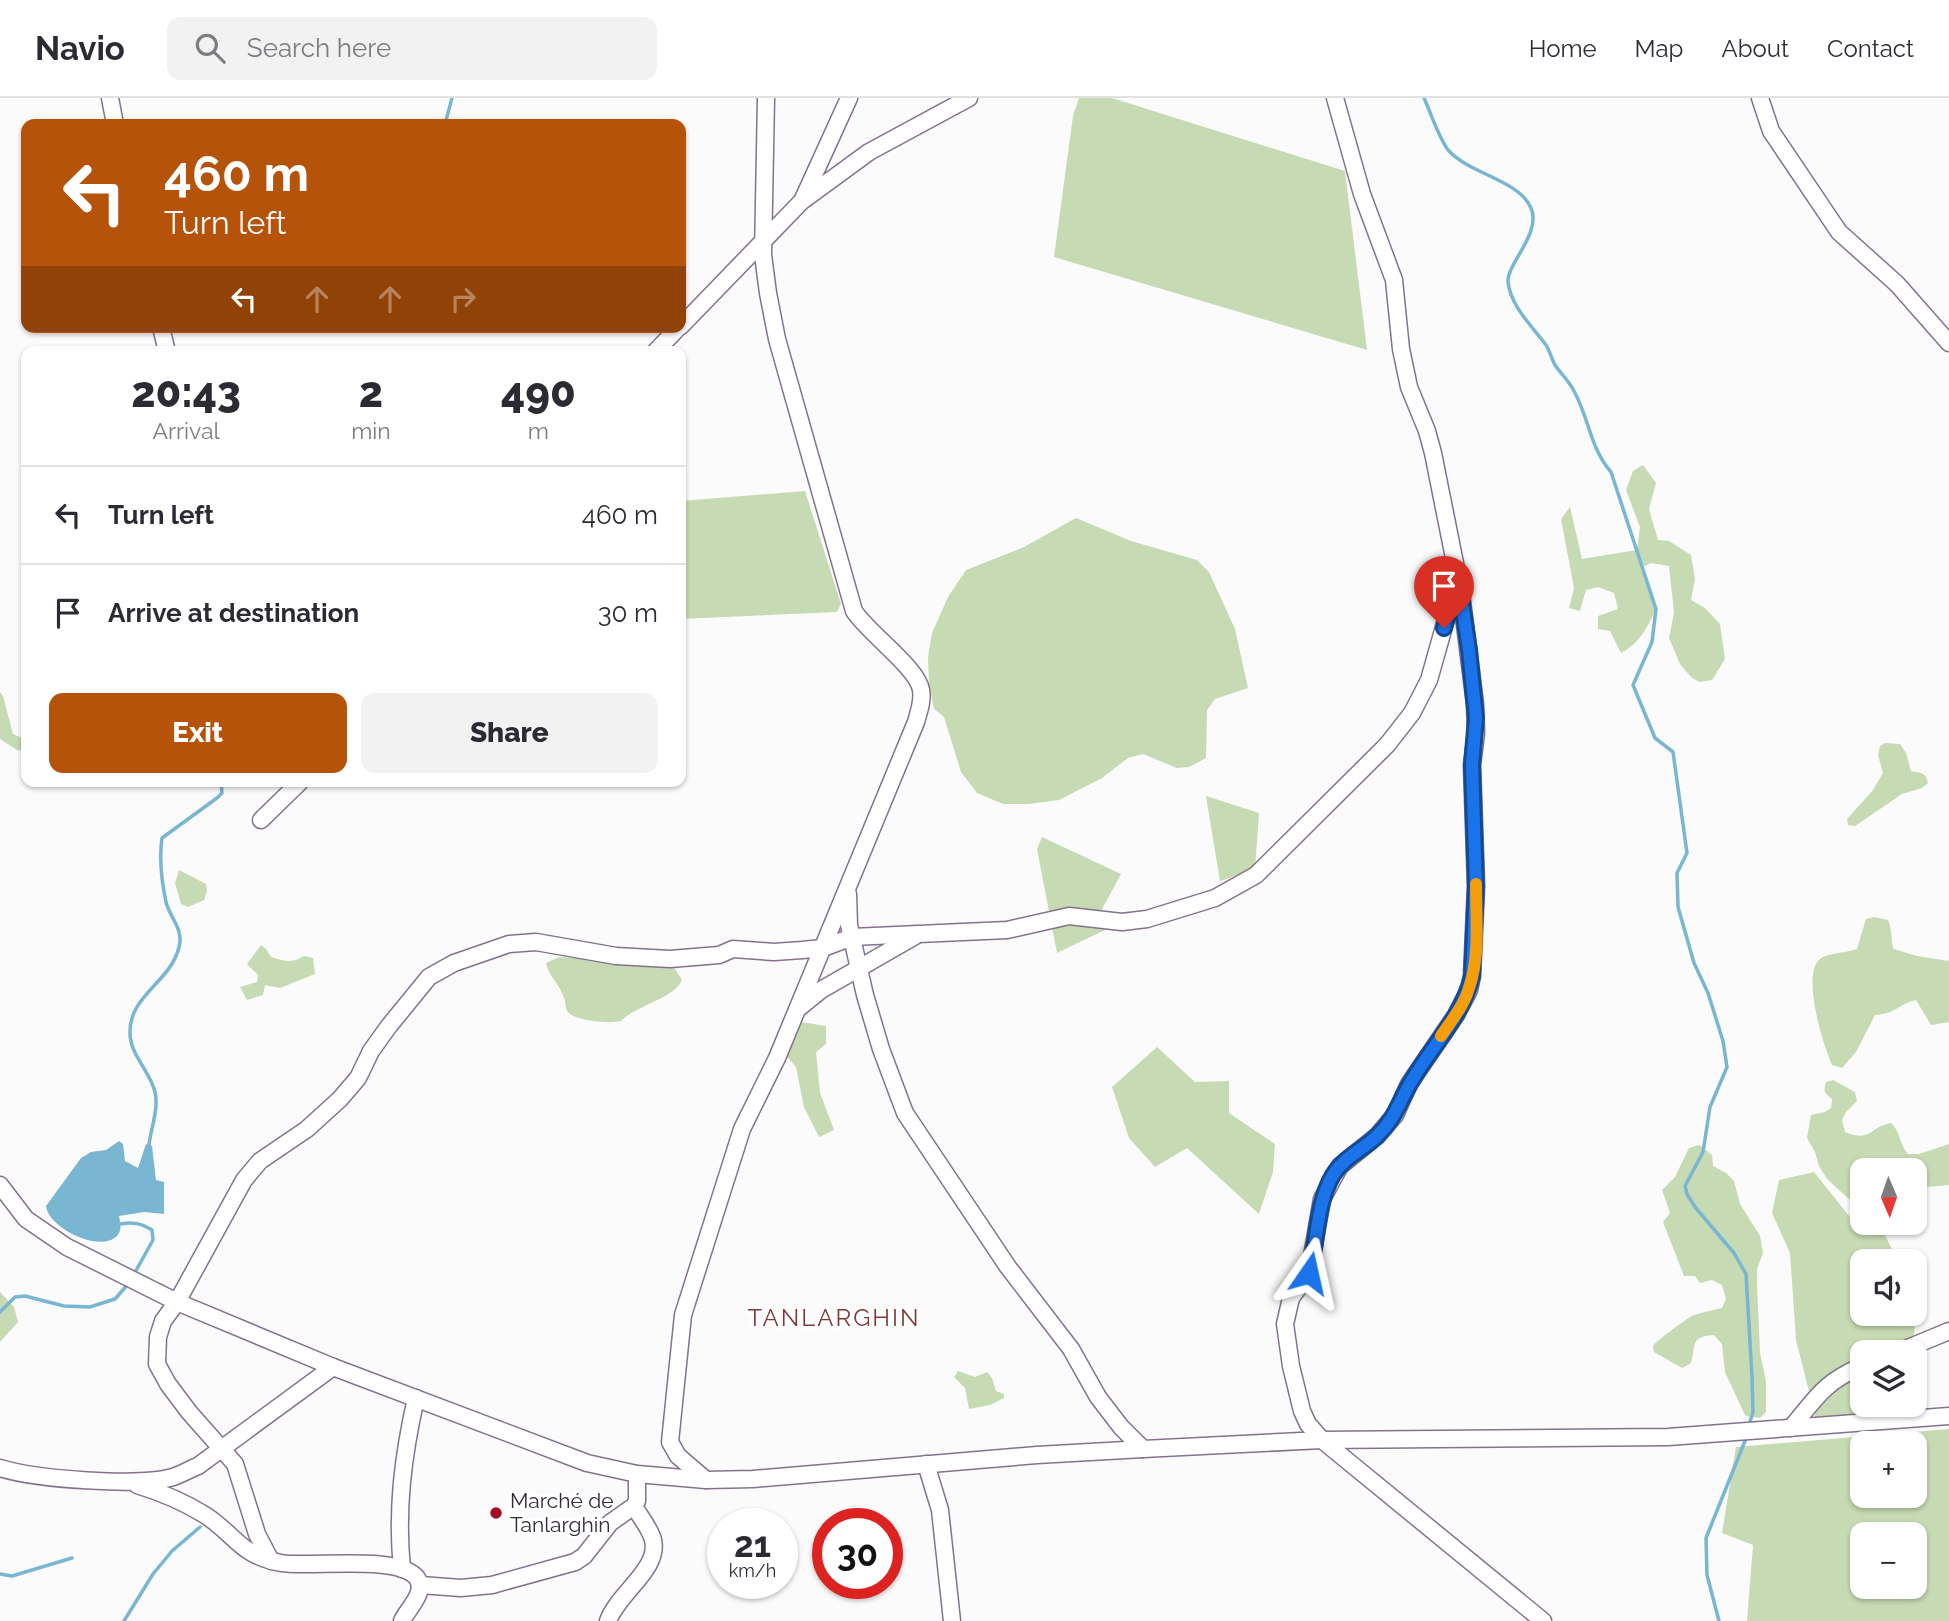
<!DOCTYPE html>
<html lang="en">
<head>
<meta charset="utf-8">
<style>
	:root { --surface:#fff; --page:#f2f2f3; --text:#2b2b33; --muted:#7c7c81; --line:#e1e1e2; --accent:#b45309 }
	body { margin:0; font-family:Raleway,sans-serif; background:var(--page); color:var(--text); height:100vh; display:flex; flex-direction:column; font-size:26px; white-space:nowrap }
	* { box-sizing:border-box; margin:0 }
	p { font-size:23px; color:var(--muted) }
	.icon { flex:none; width:38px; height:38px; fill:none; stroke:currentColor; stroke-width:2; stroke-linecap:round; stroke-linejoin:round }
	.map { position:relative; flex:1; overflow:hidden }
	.drawer { position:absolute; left:21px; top:248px; width:665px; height:441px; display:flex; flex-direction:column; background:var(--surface); border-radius:14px; box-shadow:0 2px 5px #0004 }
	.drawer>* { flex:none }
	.banner { position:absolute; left:21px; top:21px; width:665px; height:214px; border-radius:14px; box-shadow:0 2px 5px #0004; background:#b45309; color:#fff; overflow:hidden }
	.needle { width:46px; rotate:178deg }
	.tools { position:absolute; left:1850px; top:1060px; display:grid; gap:14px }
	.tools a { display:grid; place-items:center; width:77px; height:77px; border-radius:14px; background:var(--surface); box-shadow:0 2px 5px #0004; font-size:35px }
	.speed { position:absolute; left:707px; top:1410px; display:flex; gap:14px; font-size:35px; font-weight:700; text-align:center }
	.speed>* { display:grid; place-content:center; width:91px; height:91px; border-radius:50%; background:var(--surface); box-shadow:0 2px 5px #0004; line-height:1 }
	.speed small { font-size:18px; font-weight:400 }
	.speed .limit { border:10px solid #d22; background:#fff; color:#111 }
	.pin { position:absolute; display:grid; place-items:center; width:60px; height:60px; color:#fff; margin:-72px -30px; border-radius:50% 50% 50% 0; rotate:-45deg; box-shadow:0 0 7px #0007 }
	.pin .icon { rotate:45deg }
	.me { position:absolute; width:77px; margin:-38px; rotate:11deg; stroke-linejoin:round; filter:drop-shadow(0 0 5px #0008) }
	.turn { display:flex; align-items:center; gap:24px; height:147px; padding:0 28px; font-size:32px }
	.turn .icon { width:91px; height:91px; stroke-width:2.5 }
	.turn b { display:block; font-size:49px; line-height:60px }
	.lanes { display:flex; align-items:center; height:66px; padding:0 28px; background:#0003; justify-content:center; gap:35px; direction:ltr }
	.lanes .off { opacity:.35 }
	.eta { display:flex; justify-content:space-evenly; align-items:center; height:119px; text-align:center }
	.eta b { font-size:42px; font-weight:800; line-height:49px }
	.button { display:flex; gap:14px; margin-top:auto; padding:14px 28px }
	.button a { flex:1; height:80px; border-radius:14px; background:var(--accent); color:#fff; font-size:28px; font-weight:800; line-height:80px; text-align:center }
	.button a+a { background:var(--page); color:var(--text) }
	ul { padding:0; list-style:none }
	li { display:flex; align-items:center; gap:21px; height:98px; padding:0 28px; border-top:2px solid var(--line) }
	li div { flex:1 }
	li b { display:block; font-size:26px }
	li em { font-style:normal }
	header { display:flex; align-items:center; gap:42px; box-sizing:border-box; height:98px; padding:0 35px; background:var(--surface); border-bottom:2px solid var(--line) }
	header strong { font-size:33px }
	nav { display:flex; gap:38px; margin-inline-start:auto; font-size:24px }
	.search { width:490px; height:63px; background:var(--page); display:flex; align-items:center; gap:18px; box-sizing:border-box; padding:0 24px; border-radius:14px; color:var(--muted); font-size:26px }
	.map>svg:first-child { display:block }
	.green { fill:#c6dab3; fill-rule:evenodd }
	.water { fill:#79b6d1 }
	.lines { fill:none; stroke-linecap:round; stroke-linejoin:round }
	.stream { stroke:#79b6d1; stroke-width:3.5 }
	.minor-casing { stroke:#84728d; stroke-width:19 }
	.minor { stroke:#fff; stroke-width:16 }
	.route-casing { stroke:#114b97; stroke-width:18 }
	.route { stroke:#1a73e8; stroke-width:12 }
	.slow { stroke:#f59e0b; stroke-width:12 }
	.poi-dot { fill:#a60d25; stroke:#fff; stroke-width:2.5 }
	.labels { text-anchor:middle; stroke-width:6; stroke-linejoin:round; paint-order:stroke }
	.poi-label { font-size:21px; fill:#332b37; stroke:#fff; text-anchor:start }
	.quarter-label { font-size:24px; letter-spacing:2px; fill:#803838; stroke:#fff }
</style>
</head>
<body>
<header>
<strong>Navio</strong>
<div class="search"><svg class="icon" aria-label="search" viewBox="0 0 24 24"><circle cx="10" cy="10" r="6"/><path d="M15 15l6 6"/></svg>Search here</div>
<nav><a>Home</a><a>Map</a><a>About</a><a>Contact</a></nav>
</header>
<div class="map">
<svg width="1949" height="1523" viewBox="0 0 1949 1523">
	<rect width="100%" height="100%" fill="#fbfbfb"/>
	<g class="green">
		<polygon points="1079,0 1112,0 1345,73 1367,252 1054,159 1073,18"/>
		<path d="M1643 367 1656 385 1649 411 1658 442 1669 443 1691 457 1695 481 1691 502 1705 510 1720 526 1725 561 1712 582 1700 584 1692 580 1680 566 1669 540 1674 515 1669 468 1651 465 1641 470 1656 511C1647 530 1640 545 1621 555L1610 533 1598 531V518L1618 511 1614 495 1598 489 1586 492 1580 513 1569 510 1574 490 1561 421 1570 409 1582 461 1637 452 1640 429 1626 392 1633 373Z"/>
		<polygon points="805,393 841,506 837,514 681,521 681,403"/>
		<polygon points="1076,420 1131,443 1197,462 1209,474 1235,531 1248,590 1215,601 1207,612 1206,660 1189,669 1177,670 1143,656 1128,660 1102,680 1059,702 1028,706 1003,706 977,695 961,674 944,619 934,611 929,586 928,559 932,535 948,499 966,472 1024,449"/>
		<polygon points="0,594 3,598 13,636 26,642 26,653 17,652 0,641"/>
		<path d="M1885 645 1900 646 1906 655 1911 673C1921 675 1926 674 1928 685L1922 690 1902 696 1855 728 1848 727 1847 721 1873 692 1883 675 1878 657 1880 648Z"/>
		<polygon points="1206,698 1259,715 1255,771 1220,783"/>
		<polygon points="1042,739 1121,776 1101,813 1111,829 1057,855 1037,751"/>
		<polygon points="179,772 206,786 207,793 204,802 188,809 181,806 175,785"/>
		<path d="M1874 819 1888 822C1893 833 1890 844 1894 851L1917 858 1949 863V924L1931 927 1916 902C1898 906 1896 916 1875 917L1856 954 1842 970 1832 967C1823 947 1801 876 1820 861 1827 855 1846 855 1857 851L1866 821Z"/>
		<path d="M261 847 266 851 271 859C284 863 292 866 304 858L313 860 315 876 280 890 265 887 263 897 247 902 240 889 257 884 258 877 247 866Z"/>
		<path d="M559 859 672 866 682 882C675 900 635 908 621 923 610 926 580 923 570 916 565 913 566 906 564 900 561 888 549 879 546 865Z"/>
		<polygon points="801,924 826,928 826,946 816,954 820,995 834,1032 819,1039 804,1009 796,969 787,959"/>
		<polygon points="1157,949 1195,984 1229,983 1229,1015 1275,1046 1273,1074 1259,1116 1187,1050 1155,1069 1129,1040 1112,989"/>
		<path d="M1833 982 1855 994 1857 1003 1846 1014 1842 1022 1845 1034C1871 1045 1869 1029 1891 1025 1901 1034 1899 1046 1908 1056H1919L1949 1046V1087L1915 1090 1914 1073H1862V1099L1849 1101 1827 1081 1819 1068 1815 1054 1807 1040 1811 1017 1825 1014 1831 1010 1832 1001C1824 995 1823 993 1826 984Z"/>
		<path d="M1699 1047 1712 1057 1713 1068 1726 1075 1734 1083 1740 1106 1760 1138 1763 1155 1757 1171V1187L1760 1255 1766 1283V1314L1760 1320 1746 1318 1744 1315 1725 1274 1722 1246 1714 1237C1687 1239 1698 1249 1690 1266L1682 1270 1654 1254 1653 1248C1656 1243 1690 1218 1694 1217 1703 1214 1713 1212 1722 1210L1726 1201 1722 1187 1712 1182 1700 1185 1695 1178H1684L1663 1124 1670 1115 1662 1092 1675 1079 1689 1050Z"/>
		<polygon points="1814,1074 1861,1133 1883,1133 1898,1164 1862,1164 1862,1216 1914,1216 1915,1200 1917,1205 1913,1248 1896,1255 1862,1255 1862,1307 1904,1307 1905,1311 1816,1321 1796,1242 1790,1155 1772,1115 1779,1082"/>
		<polygon points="0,1194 14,1209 18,1224 0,1244"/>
		<polygon points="958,1273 975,1279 987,1274 992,1280 996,1293 1004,1296 1004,1300 990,1307 969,1311 965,1290 954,1279"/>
		<path d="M1949 1331V1523H1747L1753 1447 1722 1435 1736 1349ZM1862 1346H1914V1398H1862ZM1862 1437H1914V1489H1862Z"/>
	</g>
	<path class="water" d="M119 1043 123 1046 125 1063 138 1070 146 1046 152 1048 156 1082 164 1084V1116L144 1114 119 1118C120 1124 122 1130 119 1135 106 1158 48 1131 46 1108L81 1060 91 1054 106 1052Z"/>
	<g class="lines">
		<g class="stream">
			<path d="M1424 0C1431 15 1439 41 1449 53 1470 76 1519 82 1531 110 1542 135 1506 167 1508 184 1511 209 1532 228 1546 247 1550 253 1551 260 1555 267 1561 276 1569 283 1574 293 1589 320 1590 350 1611 374L1656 511 1652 544 1633 587 1655 640 1673 654 1687 755 1677 775 1678 809 1694 865 1708 895 1723 943 1727 969 1710 1009 1703 1054 1685 1088 1687 1096 1695 1109 1734 1155 1746 1176 1752 1279 1753 1314 1749 1327"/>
			<polyline points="445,26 452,0"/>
			<path d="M149 1047C151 1030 159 1010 155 994 150 973 130 957 130 935 129 897 171 884 179 849 184 831 170 820 166 804 162 785 159 760 162 740L217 700 222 695 221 684"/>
			<path d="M120 1126C133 1124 141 1125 152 1132L153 1142 133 1178"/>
			<polyline points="0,1214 15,1199 25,1198 64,1208 90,1209 115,1201 129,1185"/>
			<polyline points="0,1476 12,1478 72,1460"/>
			<polyline points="124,1523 153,1476 172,1453 200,1429"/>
			<polyline points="1719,1523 1707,1477 1706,1440 1747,1338"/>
		</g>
		<defs>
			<g id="minor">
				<polyline points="110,0 115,26"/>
				<polyline points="1335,0 1362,96 1394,182 1401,251 1409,289 1427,333 1433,355 1461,495 1475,606 1476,635 1472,667 1476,788 1472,878 1469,892 1456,917 1409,986 1395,1017 1377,1038 1340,1068 1322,1101 1309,1175 1291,1200 1285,1226 1291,1268 1302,1313 1308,1326 1322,1342 1543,1523"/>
				<polyline points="1760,0 1771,33 1839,134 1897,186 1949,245"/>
				<polyline points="803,101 849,0"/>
				<polyline points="681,228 802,103 869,54 969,0"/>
				<polyline points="161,229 167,254"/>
				<polyline points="655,254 679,229"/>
				<polyline points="261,722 300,684"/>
				<polyline points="848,796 849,827 865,897 881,951 905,1015 1008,1169 1071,1251 1098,1299 1121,1329 1143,1351"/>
				<polyline points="800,909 821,892 915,838"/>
				<polyline points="0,1087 26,1121 67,1149 177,1204 333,1269 587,1365 637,1376 706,1382 753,1381 1037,1357 1143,1351 1322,1342 1668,1339 1949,1318"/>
				<polyline points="1896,1255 1949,1233"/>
				<path d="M1791 1330C1816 1300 1824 1284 1862 1268"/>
				<polyline points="926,1366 940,1412 952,1523"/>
				<path d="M0 1370C36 1381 138 1389 173 1379 182 1376 190 1371 198 1368L333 1269"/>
				<path d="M706 1382 678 1358 670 1344 683 1217 742 1031 777 960 916 624C919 613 923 603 921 592 918 570 868 535 854 513L777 241 768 195 763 157 766 0"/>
				<path d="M137 1387C160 1394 184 1404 205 1417 236 1437 239 1457 281 1465 309 1470 399 1456 417 1480 427 1495 407 1511 402 1523"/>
				<polyline points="271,1463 257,1436 235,1366 189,1314 168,1286 157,1266 158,1239 163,1223 177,1204 244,1082 260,1063 307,1031 340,1001 358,980 371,953 389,928 429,879 454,865 509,846 536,844 616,858 670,861 719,857 733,851 774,854 802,852 823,850 852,839 1007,832 1069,818 1122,824 1147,821 1215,800 1256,777 1387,647 1412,615 1429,582 1458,479"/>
				<path d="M402 1471C396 1412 403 1358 416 1300"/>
				<polyline points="420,1487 461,1490 492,1487 575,1464 584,1458 610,1425 634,1408 637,1403 637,1376"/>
				<path d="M608 1523C618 1495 660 1471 653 1442 650 1430 640 1419 634 1408"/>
			</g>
		</defs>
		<use href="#minor" class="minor-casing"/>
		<use href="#minor" class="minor"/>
	</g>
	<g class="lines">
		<defs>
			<path id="route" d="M1309 1175C1318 1142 1316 1106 1333 1077 1343 1060 1364 1051 1377 1038 1395 1021 1399 1004 1411 984 1431 949 1463 918 1472 878L1476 788 1472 667 1476 620 1469 552 1458 478 1444 530"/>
		</defs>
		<use href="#route" class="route-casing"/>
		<use href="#route" class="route"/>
		<path class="slow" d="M1441 938C1451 923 1464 908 1469 890 1480 859 1476 819 1476 786"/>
	</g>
	<circle class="poi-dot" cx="496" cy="1415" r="7"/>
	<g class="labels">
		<g class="poi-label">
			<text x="510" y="1410">Marché de<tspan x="510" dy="24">Tanlarghin</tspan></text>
		</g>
		<g class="quarter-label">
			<text x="834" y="1228">TANLARGHIN</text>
		</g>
	</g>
</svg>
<div class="tools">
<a><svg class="needle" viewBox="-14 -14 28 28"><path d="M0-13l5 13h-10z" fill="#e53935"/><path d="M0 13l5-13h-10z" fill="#7c7c81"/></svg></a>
<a><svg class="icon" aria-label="sound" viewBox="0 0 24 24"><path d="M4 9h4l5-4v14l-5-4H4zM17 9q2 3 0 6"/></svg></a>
<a><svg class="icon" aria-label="layers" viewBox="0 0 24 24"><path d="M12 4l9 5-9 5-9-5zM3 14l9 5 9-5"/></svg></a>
<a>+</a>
<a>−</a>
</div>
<div class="speed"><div>21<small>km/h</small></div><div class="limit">30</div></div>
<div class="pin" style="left:1444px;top:530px;background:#d93025"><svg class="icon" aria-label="arrive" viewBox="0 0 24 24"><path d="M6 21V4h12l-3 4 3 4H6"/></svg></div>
<svg class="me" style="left:1309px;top:1175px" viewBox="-20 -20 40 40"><path d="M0-17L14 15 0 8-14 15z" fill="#1a73e8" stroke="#fff" stroke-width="4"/></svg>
<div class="banner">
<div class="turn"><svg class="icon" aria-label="left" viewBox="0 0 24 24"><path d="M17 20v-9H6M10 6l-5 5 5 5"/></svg><div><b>460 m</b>Turn left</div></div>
<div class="lanes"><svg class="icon" aria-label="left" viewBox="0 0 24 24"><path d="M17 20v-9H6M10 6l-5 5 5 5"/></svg><svg class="icon off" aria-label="ahead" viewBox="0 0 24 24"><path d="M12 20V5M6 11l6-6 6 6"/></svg><svg class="icon off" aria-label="ahead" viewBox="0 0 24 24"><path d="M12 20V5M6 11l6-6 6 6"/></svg><svg class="icon off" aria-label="right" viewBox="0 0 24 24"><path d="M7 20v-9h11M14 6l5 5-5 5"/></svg></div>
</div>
<section class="drawer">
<div class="eta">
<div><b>20:43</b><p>Arrival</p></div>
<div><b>2</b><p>min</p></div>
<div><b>490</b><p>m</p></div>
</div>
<ul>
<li><svg class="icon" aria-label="left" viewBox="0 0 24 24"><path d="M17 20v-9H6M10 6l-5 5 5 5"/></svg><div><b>Turn left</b></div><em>460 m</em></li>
<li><svg class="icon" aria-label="arrive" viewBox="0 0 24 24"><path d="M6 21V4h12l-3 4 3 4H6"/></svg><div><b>Arrive at destination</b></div><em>30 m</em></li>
</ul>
<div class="button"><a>Exit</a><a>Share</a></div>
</section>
</div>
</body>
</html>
